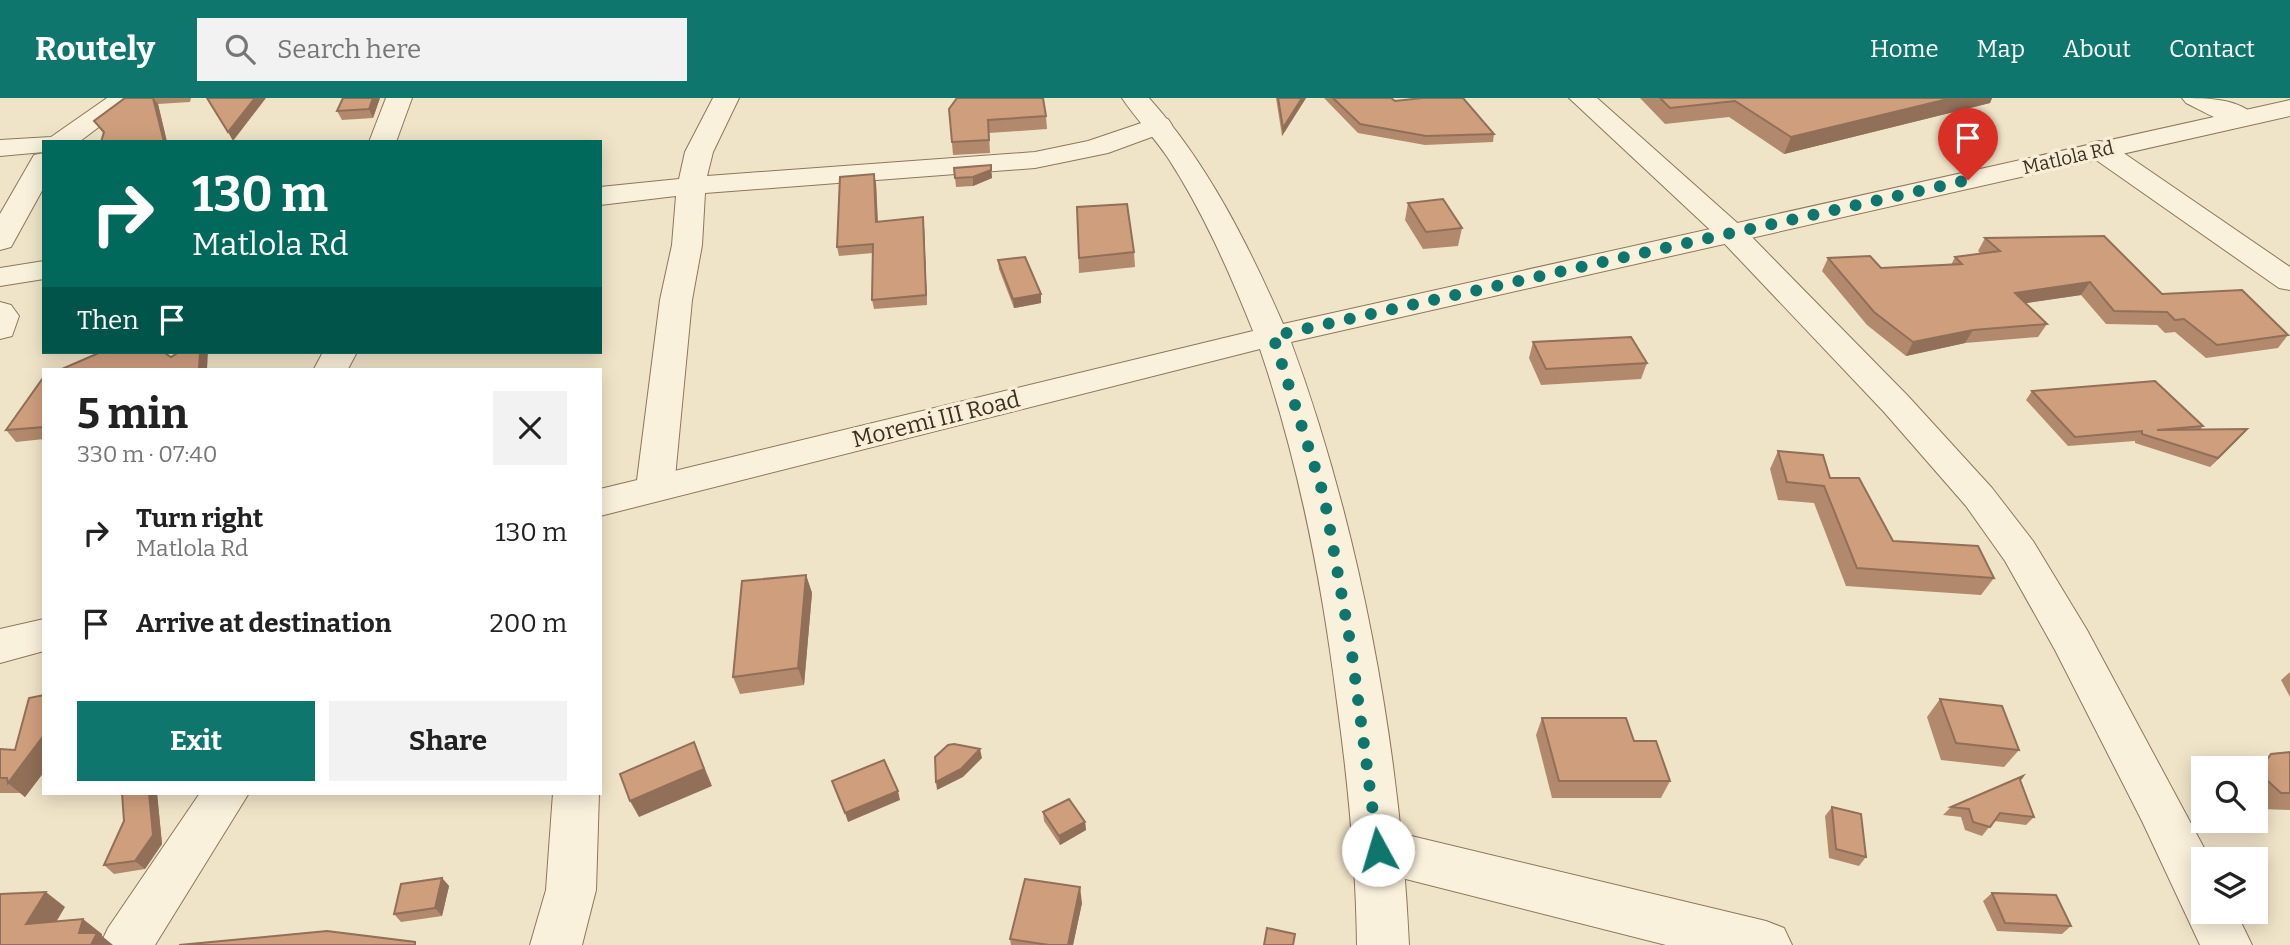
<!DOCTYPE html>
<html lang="en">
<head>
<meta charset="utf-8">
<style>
	:root { --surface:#fff; --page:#f2f2f2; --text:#222; --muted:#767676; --accent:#0f766e }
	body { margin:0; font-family:Bitter,serif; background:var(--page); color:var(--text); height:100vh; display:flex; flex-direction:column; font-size:26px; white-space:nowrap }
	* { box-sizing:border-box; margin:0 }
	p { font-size:23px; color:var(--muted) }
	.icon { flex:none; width:38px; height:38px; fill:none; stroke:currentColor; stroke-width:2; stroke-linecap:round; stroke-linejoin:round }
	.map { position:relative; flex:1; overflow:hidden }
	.sheet { position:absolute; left:42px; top:270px; width:560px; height:427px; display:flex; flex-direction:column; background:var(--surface); border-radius:0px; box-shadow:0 4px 18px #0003 }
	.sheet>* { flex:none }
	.banner { position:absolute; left:42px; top:42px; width:560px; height:214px; border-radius:0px; box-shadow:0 4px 18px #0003; background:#00695c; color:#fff; overflow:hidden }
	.tools { position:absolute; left:2191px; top:658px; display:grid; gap:14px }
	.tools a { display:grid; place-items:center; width:77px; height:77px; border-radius:0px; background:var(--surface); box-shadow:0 4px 18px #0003; font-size:35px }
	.pin { position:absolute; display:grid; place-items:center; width:60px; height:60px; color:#fff; margin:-72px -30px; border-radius:50% 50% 50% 0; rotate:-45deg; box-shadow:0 0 7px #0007 }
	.pin .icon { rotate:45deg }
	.me { position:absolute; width:77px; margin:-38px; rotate:354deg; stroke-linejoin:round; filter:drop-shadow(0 0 5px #0008) }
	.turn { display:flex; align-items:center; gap:24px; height:147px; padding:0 35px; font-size:32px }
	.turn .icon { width:91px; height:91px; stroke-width:2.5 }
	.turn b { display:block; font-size:49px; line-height:60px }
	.then { display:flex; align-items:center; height:66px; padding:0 35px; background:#0003; gap:14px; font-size:26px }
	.round { display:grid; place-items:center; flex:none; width:74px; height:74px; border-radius:0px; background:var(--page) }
	.summary { display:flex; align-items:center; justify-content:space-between; height:119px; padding:0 35px }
	h1 { font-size:42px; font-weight:700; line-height:52px }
	.cta { display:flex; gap:14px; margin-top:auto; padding:14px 35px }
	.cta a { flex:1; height:80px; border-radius:0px; background:var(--accent); color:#fff; font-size:28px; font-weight:700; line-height:80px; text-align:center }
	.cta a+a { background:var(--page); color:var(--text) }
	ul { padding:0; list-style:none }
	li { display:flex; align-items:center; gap:21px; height:91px; padding:0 35px }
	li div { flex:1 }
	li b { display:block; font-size:26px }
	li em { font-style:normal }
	header { display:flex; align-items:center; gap:42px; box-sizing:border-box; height:98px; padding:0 35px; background:var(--accent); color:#fff }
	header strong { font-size:33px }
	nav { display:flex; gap:38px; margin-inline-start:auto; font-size:24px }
	.search { width:490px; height:63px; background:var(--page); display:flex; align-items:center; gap:18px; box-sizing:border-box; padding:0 24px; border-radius:0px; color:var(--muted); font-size:26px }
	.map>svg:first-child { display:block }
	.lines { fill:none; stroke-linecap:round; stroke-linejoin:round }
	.minor-casing { stroke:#8d765c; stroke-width:2 }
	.tertiary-casing { stroke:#8d765c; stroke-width:2 }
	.minor { fill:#faf1dc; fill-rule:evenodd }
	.tertiary { fill:#faf1dc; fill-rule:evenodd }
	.wall { fill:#b2896c }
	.shaded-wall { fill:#916f58 }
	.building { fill:#cf9f7d; stroke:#916f58; stroke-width:2 }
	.route { stroke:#0f766e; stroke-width:12; stroke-dasharray:0 21.6 }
	.labels { text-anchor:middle; stroke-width:7; stroke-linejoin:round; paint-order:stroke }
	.far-street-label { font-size:19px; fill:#3d2e20; stroke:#f7eed8 }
	.street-label { font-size:23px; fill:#3d2e20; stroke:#f7eed8 }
</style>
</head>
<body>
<header>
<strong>Routely</strong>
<div class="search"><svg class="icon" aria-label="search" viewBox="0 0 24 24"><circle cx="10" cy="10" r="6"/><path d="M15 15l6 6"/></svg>Search here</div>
<nav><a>Home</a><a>Map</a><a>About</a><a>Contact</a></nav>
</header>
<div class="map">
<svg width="2290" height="847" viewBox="0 0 2290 847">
	<rect width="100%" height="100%" fill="#f0e4c8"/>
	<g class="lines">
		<defs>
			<g id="minor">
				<polygon points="107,0 137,0 79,44 44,44 44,54 0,58 0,42 51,39"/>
				<polygon points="386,0 412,0 396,44 369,44"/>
				<polygon points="713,0 739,0 713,54 707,78 1035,54 1088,43 1159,19 1168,21 1172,27 1168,33 1108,55 1035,70 705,95 702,147 692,202 674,390 668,399 655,403 642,399 636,390 660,202 672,147 676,98 600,107 600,89 679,81 685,54"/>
				<polygon points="1569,0 1597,0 1743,130 1908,298 1992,390 2033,443 2087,532 2210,761 2203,761 2203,814 2236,814 2252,847 2200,847 2142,723 2055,552 2005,463 1966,408 1884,314 1721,142"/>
				<path d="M2182 0C2204 0 2242 0 2256 20L2252 26C2231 31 2205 14 2186 5Z"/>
				<polygon points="2099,43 2109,45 2290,169 2290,192 2279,190 2089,57 2085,51 2089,45"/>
				<polygon points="44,55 44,89 11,149 0,152 0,116 34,57"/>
				<polygon points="44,163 44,181 0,188 0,170"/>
				<polygon points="0,204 11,207 19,218 12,238 0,241"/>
				<polygon points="323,254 357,254 348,271 314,271"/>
				<polygon points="200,695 249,695 155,847 100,847 108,830"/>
				<polygon points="553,695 599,695 596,792 582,847 530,847 546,792"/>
				<polygon points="1378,730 1766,823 1784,830 1792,847 1666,847 1378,774 1361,767 1354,752 1361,737"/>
			</g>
			<g id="tertiary">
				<path d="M1122 0H1149C1208 66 1248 146 1283 226L2290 2V18L1291 244C1360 431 1400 648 1409 847H1357C1356 765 1348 684 1337 604 1322 484 1299 366 1260 251L600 418V391L1253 233C1229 173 1203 114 1168 60 1154 39 1136 21 1122 0Z"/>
				<polygon points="44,521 44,553 0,565 0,531"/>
			</g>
		</defs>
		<use href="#minor" class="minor-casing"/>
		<use href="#tertiary" class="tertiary-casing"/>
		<use href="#minor" class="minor"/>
		<use href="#tertiary" class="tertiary"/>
	</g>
	<g class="wall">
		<polygon points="125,0 191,0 190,4 158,6 167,44 101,44 104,36 94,23"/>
		<polygon points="343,0 380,0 373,20 342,22 337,13"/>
		<polygon points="1276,0 1306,0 1282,38"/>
		<polygon points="1324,0 1391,0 1395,3 1494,36 1493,44 1425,47 1358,35"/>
		<polygon points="1640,0 1992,0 1990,5 1784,56 1729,19 1665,26"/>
		<polygon points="949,11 1046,18 1047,31 989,35 990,55 953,57"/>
		<polygon points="991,67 992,80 973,88 956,89 954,70"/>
		<polygon points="876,85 878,124 923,119 924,128 927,207 874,211 872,202 873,155 839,158 837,149"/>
		<polygon points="1408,105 1462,130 1458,148 1423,151 1405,122"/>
		<polygon points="1077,109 1134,154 1135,169 1079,175"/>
		<polygon points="1985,140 2162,196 2288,237 2278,250 2206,260 2175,234 2165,235 2157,227 2106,226 2081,197 2025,205 2047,226 2038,239 1965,245 1906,258 1867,227 1822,173 1828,160 1881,170 1951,167 1955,159 1981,156 1978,153"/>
		<polygon points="998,162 1041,196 1041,205 1014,210 999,171"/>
		<polygon points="1533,244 1647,265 1641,281 1541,287 1529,260"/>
		<polygon points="44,279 44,341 16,344 6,332"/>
		<polygon points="2032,293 2203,328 2200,332 2247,331 2239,340 2210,369 2135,345 2135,343 2068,348 2026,302"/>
		<polygon points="1778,353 1830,380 1893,443 1994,480 1981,497 1846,488 1814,405 1778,402 1770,371"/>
		<polygon points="806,477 812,495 804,587 740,596 733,579"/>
		<polygon points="2290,574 2290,599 2281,582"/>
		<polygon points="44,597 44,674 25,699 20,695 0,695 0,651 15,652"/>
		<polygon points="1940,601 2019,652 2004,669 1941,662 1927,619"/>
		<polygon points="1542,620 1634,643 1670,683 1661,700 1552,700 1536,637"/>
		<polygon points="2290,654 2290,712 2262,711 2256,705 2256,670 2255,670 2271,656"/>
		<polygon points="2020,682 2034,719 2026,727 1994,723 1982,738 1965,732 1961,719 1943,717 1951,709"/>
		<polygon points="122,695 157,695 162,746 145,771 114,776 104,767 124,723"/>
		<polygon points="1832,709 1866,759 1859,768 1829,760 1825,718"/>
		<polygon points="1043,714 1085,724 1086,732 1060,747 1044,723"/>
		<polygon points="442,780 449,788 442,818 401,824 394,816"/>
		<polygon points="1992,795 2071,828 2062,836 1997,833 1983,803"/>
		<polygon points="1082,805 1073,847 1011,847 1010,841"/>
	</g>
	<g class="shaded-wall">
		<polygon points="153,0 158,6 167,44 164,44"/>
		<polygon points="255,0 266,0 233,43 228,34"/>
		<polygon points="373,0 380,0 373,20 369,11"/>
		<polygon points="1302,0 1306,0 1282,38 1283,30"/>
		<polygon points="1952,0 1992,0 1990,5 1784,56 1791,39"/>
		<polygon points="991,72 992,80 973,88 973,79"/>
		<polygon points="874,76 876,85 878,133 876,124"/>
		<polygon points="923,119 924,128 927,207 926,197"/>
		<polygon points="2090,184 2081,197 2007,208 2015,195"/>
		<polygon points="1041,196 1041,205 1014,210 1013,201"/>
		<polygon points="1973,232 1965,245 1906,258 1913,244"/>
		<polygon points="200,254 208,254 207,271 199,271"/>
		<polygon points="2247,331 2239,340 2210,369 2218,360"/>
		<polygon points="806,477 812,495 804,587 798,570"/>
		<polygon points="44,637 44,674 25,699 8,685"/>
		<polygon points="694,644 712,688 639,719 630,703"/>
		<polygon points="980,651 982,660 963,679 937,692 936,684"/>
		<polygon points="898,693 900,702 848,724 845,715"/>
		<polygon points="149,695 157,695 162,746 145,771 135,763"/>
		<polygon points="1085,724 1086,732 1060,747 1059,738"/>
		<polygon points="442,780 449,788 442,818 435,810"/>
		<polygon points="1080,789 1082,805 1073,847 1068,847"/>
		<polygon points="46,794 65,809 46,841 26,826"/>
		<polygon points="83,821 102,836 102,838 113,847 91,847 79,835"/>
	</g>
	<g class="building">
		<polygon points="125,0 153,0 164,44 101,44 104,34 94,23"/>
		<polygon points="207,0 255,0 228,34"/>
		<polygon points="343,0 373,0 369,11 337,13"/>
		<polygon points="957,0 1043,0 1046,18 988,22 989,42 952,44 949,11"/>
		<polygon points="1278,0 1302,0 1283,30"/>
		<polygon points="1333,0 1391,0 1395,3 1422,0 1463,0 1494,36 1426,38 1360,26"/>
		<polygon points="1660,0 1952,0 1791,39 1735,3 1670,10"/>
		<polygon points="991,67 991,72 973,79 955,80 954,70"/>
		<polygon points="874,76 876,124 923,119 926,197 872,202 873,146 837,149 840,79"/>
		<polygon points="1443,101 1462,130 1426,134 1408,105"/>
		<polygon points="1127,106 1134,154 1079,160 1077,109"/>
		<polygon points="2104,138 2162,196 2242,192 2288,237 2217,247 2184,221 2175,222 2167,214 2114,213 2090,184 2015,195 2047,226 1973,232 1913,244 1874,214 1828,160 1870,158 1881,170 1962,166 1955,159 2000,153 1985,140"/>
		<polygon points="1025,159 1041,196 1013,201 998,162"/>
		<polygon points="1631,239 1647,265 1546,271 1533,244"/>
		<polygon points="101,254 163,254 171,259 179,254 200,254 199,271 62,271"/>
		<polygon points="44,279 44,329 6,332 43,280"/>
		<polygon points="2155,283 2203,328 2157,332 2247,331 2218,360 2142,336 2142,333 2075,339 2032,293"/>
		<polygon points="1778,353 1823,357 1830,380 1859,380 1893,443 1978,448 1994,480 1857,470 1824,388 1787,384"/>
		<polygon points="806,477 798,570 733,579 742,483"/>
		<polygon points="44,597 44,637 8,685 7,680 0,680 0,651 15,652 29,600"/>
		<polygon points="1940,601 2002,608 2019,652 1956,645"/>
		<polygon points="1542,620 1626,620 1634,643 1656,643 1670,683 1559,683"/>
		<polygon points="694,644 704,671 630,703 620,676"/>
		<polygon points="954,646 980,651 961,671 936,684 935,659 948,647"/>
		<polygon points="2290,654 2290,695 2281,695 2258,674 2271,656"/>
		<polygon points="884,662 898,693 845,715 832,683"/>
		<polygon points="2023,678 2020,682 2034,719 2000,715 1990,729 1973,724 1969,711 1951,709"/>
		<polygon points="122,695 149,695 153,737 135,763 104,767 124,723"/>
		<polygon points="1069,701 1085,724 1059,738 1043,714"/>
		<polygon points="1832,709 1861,716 1866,759 1836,751"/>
		<polygon points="442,780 435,810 394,816 401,786"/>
		<polygon points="1025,781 1080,789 1068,847 1049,847 1010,841"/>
		<polygon points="46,794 26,826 83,821 79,835 97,835 91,847 0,847 0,796"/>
		<polygon points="1992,795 2056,797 2071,828 2005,825"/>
		<polygon points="1267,830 1295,836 1293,847 1264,847"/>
		<polygon points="327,833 415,844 415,847 179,847"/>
	</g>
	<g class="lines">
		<polyline class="route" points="1378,752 1351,549 1324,398 1273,238 1968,82"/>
	</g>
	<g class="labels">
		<g class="far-street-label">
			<text transform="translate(2068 59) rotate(-13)" y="7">Matlola Rd</text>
		</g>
		<g class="street-label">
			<text transform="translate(936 321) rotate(-14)" y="8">Moremi III Road</text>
		</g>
	</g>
</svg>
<div class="tools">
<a><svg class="icon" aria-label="search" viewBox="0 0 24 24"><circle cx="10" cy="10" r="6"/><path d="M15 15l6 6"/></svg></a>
<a><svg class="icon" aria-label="layers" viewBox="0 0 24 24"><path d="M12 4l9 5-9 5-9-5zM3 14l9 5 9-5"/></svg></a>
</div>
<div class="pin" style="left:1968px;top:82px;background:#d93025"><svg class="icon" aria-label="arrive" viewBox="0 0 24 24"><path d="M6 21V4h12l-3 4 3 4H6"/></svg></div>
<svg class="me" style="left:1378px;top:752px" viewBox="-20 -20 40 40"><circle r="19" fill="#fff"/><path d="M0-13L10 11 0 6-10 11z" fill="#0f766e"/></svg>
<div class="banner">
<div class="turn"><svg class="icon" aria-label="right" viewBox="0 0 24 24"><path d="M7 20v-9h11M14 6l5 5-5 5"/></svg><div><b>130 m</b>Matlola Rd</div></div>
<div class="then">Then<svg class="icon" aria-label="arrive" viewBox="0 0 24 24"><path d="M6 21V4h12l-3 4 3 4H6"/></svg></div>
</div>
<section class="sheet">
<div class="summary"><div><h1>5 min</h1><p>330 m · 07:40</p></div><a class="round"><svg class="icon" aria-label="close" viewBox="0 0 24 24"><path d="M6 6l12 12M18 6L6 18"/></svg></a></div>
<ul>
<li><svg class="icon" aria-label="right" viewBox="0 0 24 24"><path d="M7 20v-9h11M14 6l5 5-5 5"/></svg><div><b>Turn right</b><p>Matlola Rd</p></div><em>130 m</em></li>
<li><svg class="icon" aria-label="arrive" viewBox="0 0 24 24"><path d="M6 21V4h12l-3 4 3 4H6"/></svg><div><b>Arrive at destination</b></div><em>200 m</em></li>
</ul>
<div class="cta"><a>Exit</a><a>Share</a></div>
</section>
</div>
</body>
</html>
